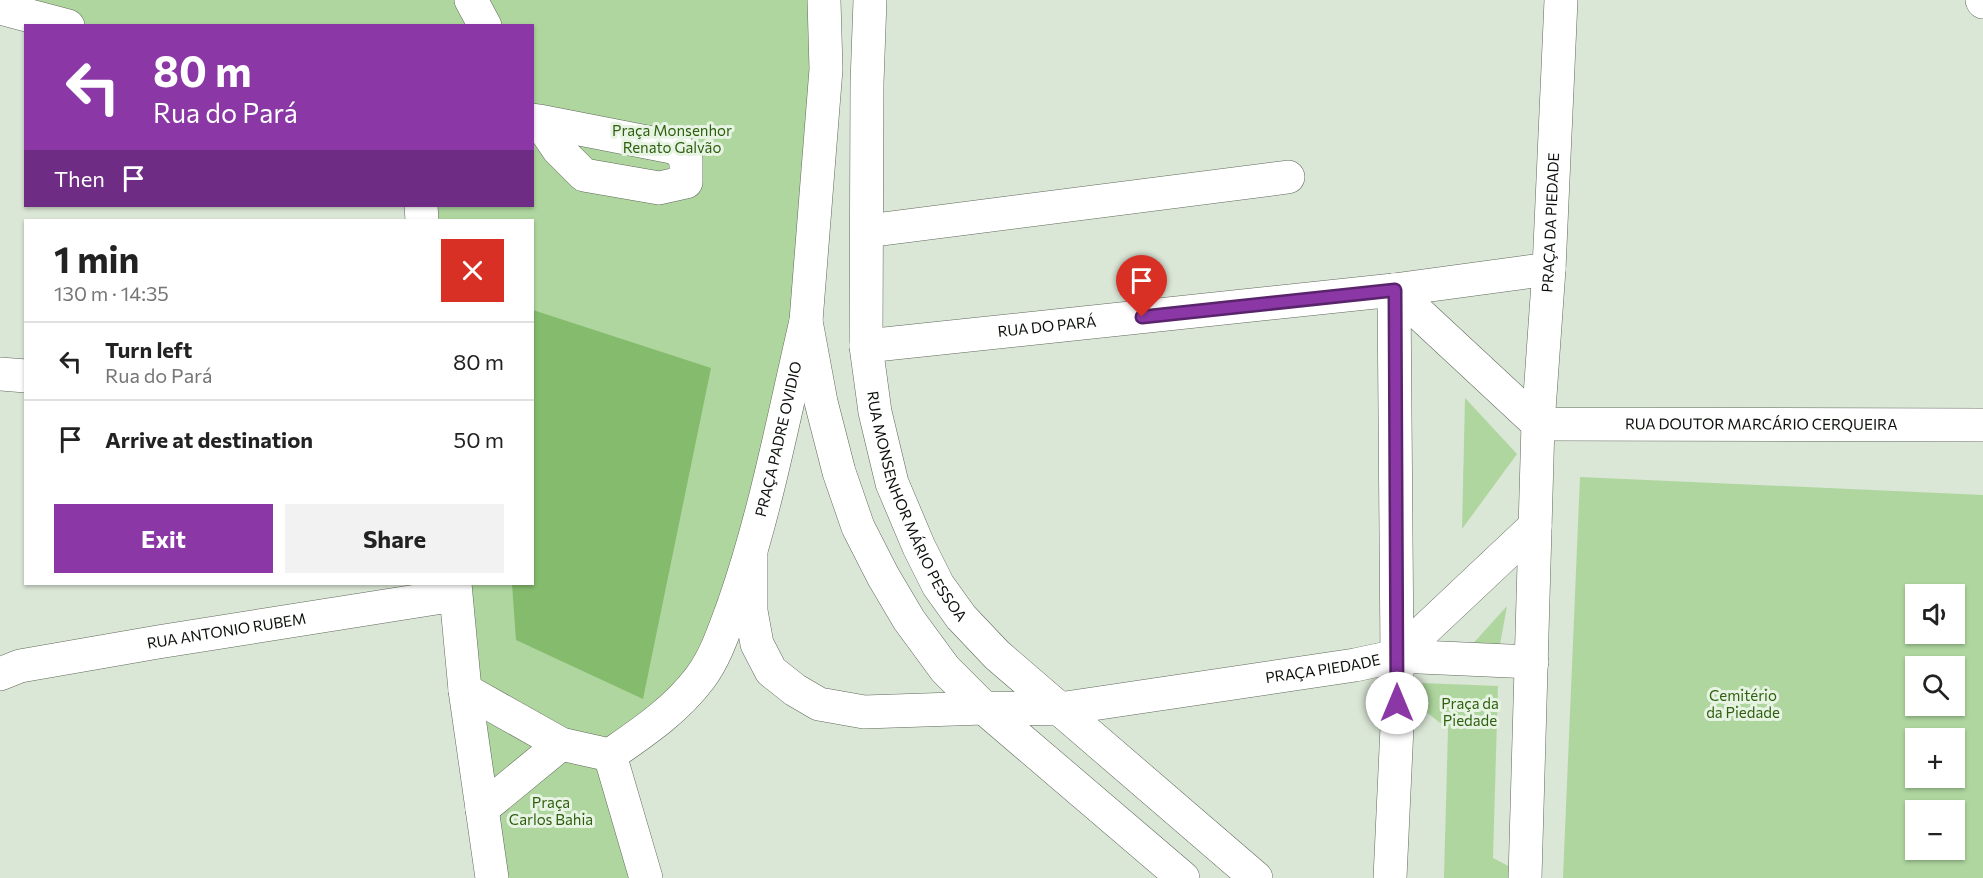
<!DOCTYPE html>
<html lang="en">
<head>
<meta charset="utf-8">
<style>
	:root { --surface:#fff; --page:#f2f2f2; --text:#222; --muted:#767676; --line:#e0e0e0; --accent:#8b38a6 }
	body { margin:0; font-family:Commissioner,sans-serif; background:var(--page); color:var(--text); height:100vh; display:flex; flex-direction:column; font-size:22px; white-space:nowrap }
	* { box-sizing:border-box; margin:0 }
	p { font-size:20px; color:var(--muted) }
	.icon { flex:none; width:33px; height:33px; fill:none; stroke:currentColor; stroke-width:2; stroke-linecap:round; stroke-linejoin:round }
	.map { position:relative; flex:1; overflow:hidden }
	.side { position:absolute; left:24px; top:219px; width:510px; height:366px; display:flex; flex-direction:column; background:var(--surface); border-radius:0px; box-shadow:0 2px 4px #0004 }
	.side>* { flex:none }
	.hud { position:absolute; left:24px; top:24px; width:510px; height:183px; border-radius:0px; box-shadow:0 2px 4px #0004; background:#8b38a6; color:#fff; overflow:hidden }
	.buttons { position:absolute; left:1905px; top:584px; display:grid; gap:12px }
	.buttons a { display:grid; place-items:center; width:60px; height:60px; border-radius:0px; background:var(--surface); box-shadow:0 2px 4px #0004; font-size:30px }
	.pin { position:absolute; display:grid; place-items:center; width:51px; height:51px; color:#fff; margin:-62px -26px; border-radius:50% 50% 50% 0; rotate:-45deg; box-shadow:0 0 6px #0007 }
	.pin .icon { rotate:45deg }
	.me { position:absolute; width:66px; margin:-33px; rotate:0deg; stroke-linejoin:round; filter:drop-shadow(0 0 4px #0008) }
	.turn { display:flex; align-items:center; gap:21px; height:126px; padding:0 30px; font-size:27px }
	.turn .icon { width:78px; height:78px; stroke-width:2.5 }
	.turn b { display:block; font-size:42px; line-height:51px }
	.then { display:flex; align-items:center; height:57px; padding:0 30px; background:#0003; gap:12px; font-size:22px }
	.round { display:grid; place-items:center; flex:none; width:63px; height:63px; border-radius:0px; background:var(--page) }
	.head { display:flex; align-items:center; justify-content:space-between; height:102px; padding:0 30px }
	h1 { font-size:36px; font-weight:700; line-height:45px }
	.action { display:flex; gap:12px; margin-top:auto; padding:12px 30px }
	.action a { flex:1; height:69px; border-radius:0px; background:var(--accent); color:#fff; font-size:24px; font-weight:700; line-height:69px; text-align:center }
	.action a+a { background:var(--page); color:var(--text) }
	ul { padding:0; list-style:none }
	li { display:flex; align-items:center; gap:18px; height:78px; padding:0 30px; border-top:2px solid var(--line) }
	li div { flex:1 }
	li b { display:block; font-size:22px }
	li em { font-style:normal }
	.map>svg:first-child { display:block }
	.green { fill:#afd69f; fill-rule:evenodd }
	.water { fill:#85bb6d }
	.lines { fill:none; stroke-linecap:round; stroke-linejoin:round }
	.minor-casing { stroke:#5f695a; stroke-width:34 }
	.highway-casing { stroke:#5f695a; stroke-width:34 }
	.minor { stroke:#fff; stroke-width:33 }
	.highway { stroke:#fff; stroke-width:33 }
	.route-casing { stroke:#5a246c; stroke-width:15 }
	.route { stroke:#8b38a6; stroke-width:10 }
	.labels { text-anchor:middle; stroke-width:6; stroke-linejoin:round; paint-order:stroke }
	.park-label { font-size:15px; fill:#2d5f0e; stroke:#e8f4e3 }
	.street-label { font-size:15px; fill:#0d110c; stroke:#e8f4e3 }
</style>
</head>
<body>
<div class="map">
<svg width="1983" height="878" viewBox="0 0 1983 878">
	<rect width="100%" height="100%" fill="#dae6d6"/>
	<g class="green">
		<polygon points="0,0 813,0 798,316 744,551 694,674 610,755 646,878 492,878 465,584 532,584 532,220 425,220 423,206 532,206 532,26 73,25"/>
		<polygon points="1465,398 1517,454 1462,529"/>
		<path d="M1580 477 1983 495V878H1563ZM1916 594H1954V633H1916ZM1916 666H1954V705H1916ZM1916 738H1954V777H1916ZM1916 810H1954V849H1916Z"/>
		<polygon points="1507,606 1499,650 1469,648"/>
		<polygon points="1421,683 1498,686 1493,858 1512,868 1512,878 1444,878 1448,729 1421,708"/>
	</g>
	<polygon class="water" points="533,310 711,368 643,699 516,640 512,584 532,584"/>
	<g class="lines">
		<defs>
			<g id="minor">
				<polyline points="471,0 485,26"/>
				<polyline points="1982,0 1983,2"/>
				<polyline points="0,8 68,26"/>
				<polyline points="532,120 539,121 677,148 686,159 686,182 659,188 584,175 558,149 539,121"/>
				<polyline points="421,206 422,220"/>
				<polyline points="867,231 1288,177"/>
				<path id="s1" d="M1394 290 1538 424 1983 425"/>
				<path id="s2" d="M866 346 1394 290 1549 269"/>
				<polyline points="0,374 26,376"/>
				<path id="s3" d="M751 555V611L757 644 771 671 795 690 819 704 864 712 984 708 1059 709 1355 665 1397 656 1535 526"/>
				<polyline points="455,584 465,690 492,878"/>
				<polyline points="1397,656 1532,662"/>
				<path id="s4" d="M0 674 20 666 158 642 455 595"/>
				<path id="s5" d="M465 690 561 744 610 755C643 732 675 711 700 678 716 657 725 628 734 604 766 512 784 415 806 321"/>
				<polyline points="610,755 646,878"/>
				<polyline points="482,809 561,744"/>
				<polyline points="1390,878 1397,727 1397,656 1394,290"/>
				<path id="s6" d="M1525 878 1538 424 1549 269 1561 0"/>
			</g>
			<g id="highway">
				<polyline points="824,0 826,69 806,321 821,402 839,472 858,527 883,576 909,620 945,669 984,708 1183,878"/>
				<path id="s7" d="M870 0 867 83 866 346 875 412 892 483 919 547 938 585 961 617 997 655 1256 878"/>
			</g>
		</defs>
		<use href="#minor" class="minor-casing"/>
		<use href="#highway" class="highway-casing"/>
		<use href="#minor" class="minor"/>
		<use href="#highway" class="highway"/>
	</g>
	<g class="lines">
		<defs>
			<polyline id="route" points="1142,317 1395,290 1397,703"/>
		</defs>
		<use href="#route" class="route-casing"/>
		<use href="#route" class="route"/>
	</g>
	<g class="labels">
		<g class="park-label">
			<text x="672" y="136">Praça Monsenhor<tspan x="672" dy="17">Renato Galvão</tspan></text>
			<text x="1743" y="701">Cemitério<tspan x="1743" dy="17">da Piedade</tspan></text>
			<text x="1470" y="709">Praça da<tspan x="1470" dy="17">Piedade</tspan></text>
			<text x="551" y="808">Praça<tspan x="551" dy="17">Carlos Bahia</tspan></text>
		</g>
		<g class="street-label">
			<text dy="5" stroke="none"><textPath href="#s6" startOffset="656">PRAÇA DA PIEDADE</textPath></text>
			<text dy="5" stroke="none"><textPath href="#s2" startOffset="182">RUA DO PARÁ</textPath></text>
			<text dy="5" stroke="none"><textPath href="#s1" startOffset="420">RUA DOUTOR MARCÁRIO CERQUEIRA</textPath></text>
			<text dy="5" stroke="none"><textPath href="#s5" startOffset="532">PRAÇA PADRE OVIDIO</textPath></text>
			<text dy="5" stroke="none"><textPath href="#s7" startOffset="516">RUA MONSENHOR MÁRIO PESSOA</textPath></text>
			<text dy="5" stroke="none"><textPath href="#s4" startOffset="231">RUA ANTONIO RUBEM</textPath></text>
			<text dy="5" stroke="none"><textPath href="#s3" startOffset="686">PRAÇA PIEDADE</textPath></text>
		</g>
	</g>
</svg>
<div class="buttons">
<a><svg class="icon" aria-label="sound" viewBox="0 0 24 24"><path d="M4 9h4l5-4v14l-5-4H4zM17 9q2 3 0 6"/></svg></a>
<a><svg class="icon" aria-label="search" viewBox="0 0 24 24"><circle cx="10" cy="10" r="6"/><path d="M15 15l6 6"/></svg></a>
<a>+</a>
<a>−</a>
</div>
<div class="pin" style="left:1142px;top:317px;background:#d93025"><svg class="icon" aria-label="arrive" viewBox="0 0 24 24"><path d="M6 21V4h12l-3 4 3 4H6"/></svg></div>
<svg class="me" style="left:1397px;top:703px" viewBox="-20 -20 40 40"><circle r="19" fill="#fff"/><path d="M0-13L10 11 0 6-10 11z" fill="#8b38a6"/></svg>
<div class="hud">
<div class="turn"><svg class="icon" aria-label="left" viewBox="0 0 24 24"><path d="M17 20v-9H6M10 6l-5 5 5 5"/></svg><div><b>80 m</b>Rua do Pará</div></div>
<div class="then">Then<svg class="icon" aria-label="arrive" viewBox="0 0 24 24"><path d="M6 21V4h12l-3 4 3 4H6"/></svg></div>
</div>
<section class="side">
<div class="head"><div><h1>1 min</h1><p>130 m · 14:35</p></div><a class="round" style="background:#d93025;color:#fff"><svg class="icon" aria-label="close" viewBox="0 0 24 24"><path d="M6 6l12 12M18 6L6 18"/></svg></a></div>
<ul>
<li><svg class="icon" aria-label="left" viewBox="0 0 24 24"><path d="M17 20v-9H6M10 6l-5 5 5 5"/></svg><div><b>Turn left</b><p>Rua do Pará</p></div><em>80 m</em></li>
<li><svg class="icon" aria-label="arrive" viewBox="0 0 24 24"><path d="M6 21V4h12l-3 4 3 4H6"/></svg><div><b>Arrive at destination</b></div><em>50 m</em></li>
</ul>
<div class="action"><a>Exit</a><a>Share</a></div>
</section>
</div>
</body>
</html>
